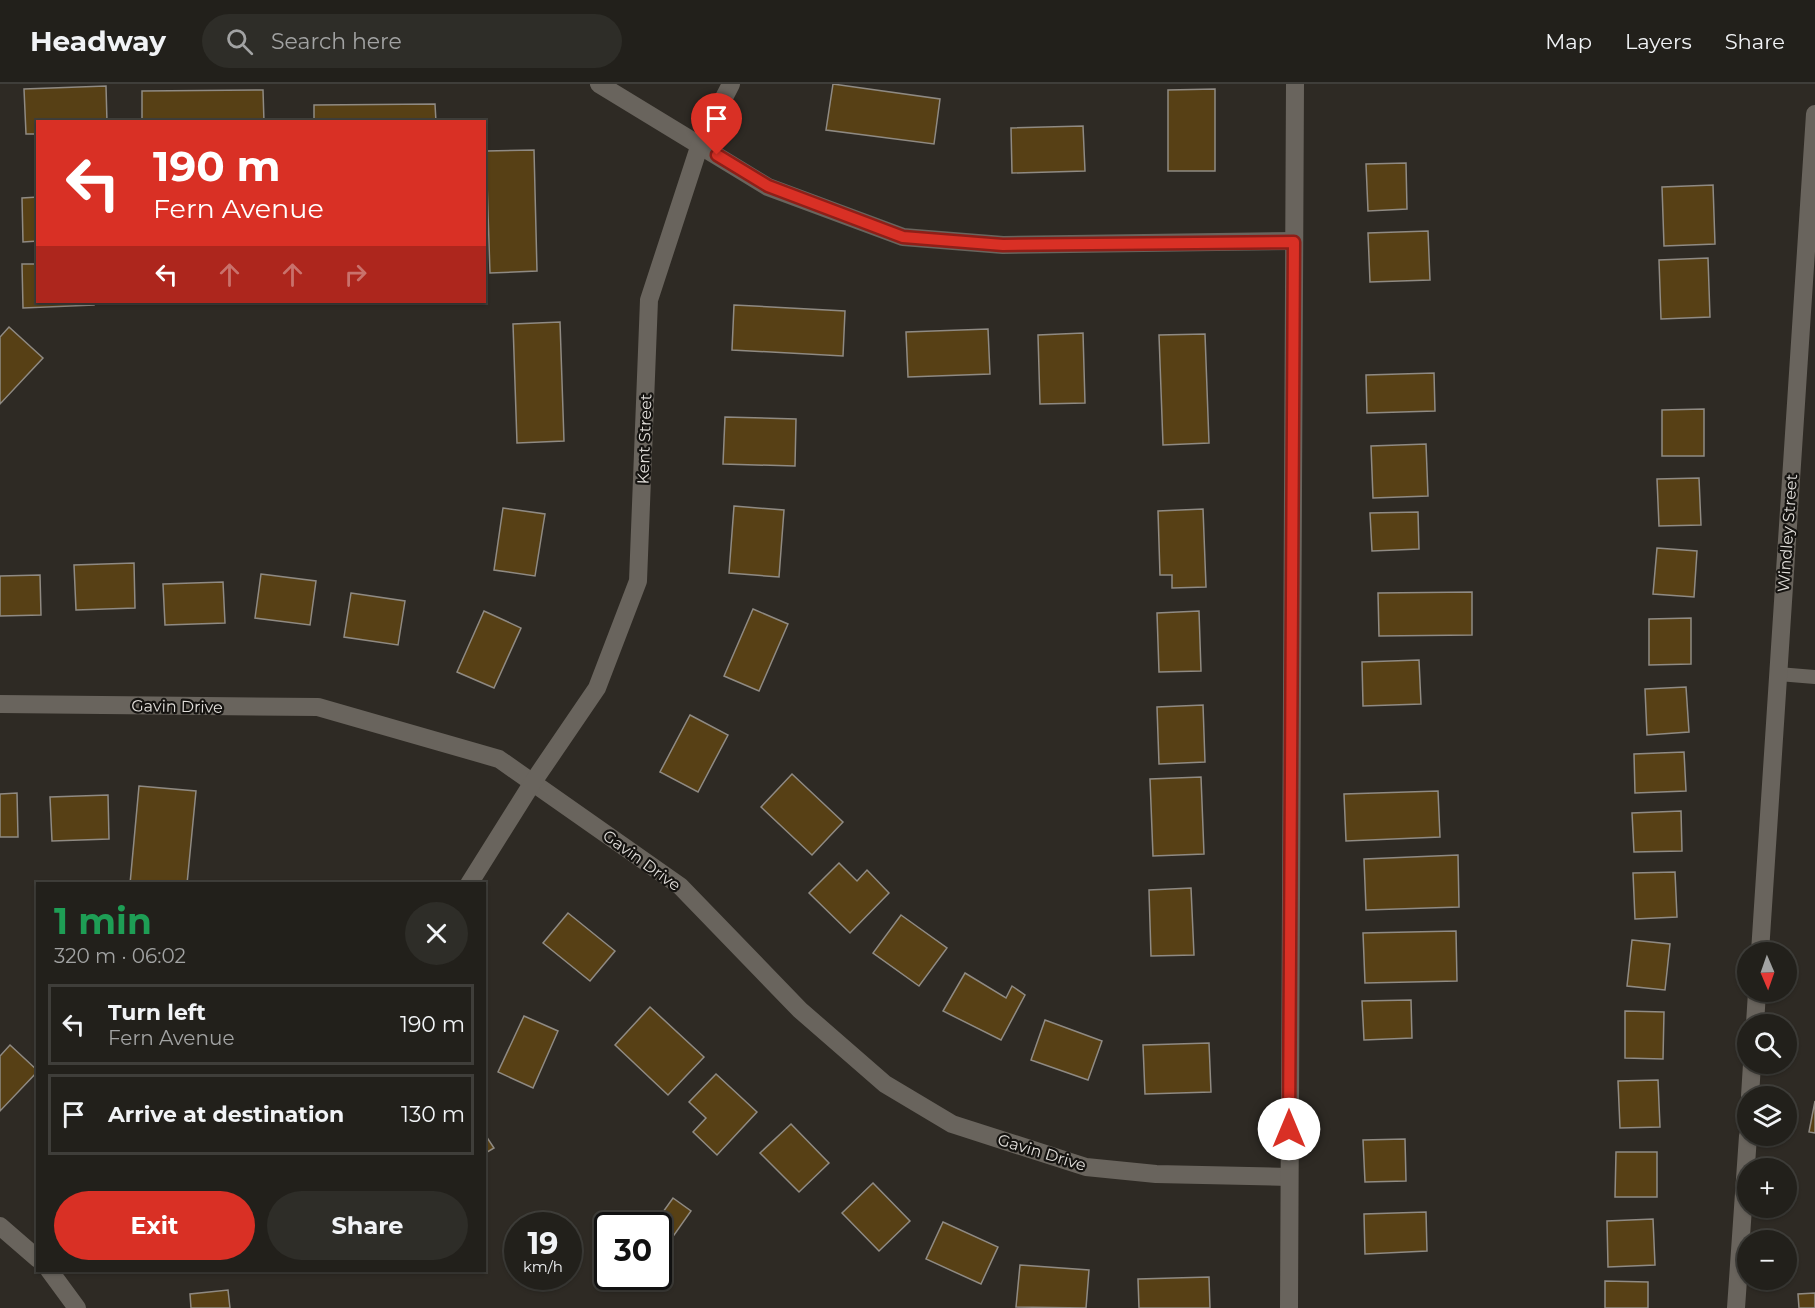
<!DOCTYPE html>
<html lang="en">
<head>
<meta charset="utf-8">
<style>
	:root { --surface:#22201b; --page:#2e2d28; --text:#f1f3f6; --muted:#a2a3a3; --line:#3f3e3a; --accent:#d93025 }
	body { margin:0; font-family:Montserrat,sans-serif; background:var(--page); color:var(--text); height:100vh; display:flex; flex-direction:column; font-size:22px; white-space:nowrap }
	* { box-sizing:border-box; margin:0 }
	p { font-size:20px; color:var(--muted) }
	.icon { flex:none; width:33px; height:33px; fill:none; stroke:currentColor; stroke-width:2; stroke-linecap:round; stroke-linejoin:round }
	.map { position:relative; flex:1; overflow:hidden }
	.panel { position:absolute; left:36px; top:798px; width:450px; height:390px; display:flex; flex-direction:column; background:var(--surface); border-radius:0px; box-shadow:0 2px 4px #0004,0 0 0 2px var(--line) }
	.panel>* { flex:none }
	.banner { position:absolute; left:36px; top:36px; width:450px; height:183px; border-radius:0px; box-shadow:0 2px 4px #0004,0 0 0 2px var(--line); background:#d93025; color:#fff; overflow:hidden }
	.needle { width:39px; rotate:178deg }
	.tools { position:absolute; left:1737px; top:858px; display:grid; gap:12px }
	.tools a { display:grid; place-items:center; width:60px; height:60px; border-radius:50%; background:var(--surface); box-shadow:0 2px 4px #0004,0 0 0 2px var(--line); font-size:30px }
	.speed { position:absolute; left:504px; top:1128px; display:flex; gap:12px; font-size:30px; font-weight:700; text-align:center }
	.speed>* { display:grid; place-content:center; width:78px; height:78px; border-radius:50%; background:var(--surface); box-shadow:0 2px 4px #0004,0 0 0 2px var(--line); line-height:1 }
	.speed small { font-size:15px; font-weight:400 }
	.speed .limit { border:3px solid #111; border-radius:9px; background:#fff; color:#111 }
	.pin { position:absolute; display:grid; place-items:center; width:51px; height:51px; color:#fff; margin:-62px -26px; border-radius:50% 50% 50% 0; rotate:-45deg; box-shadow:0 0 6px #0007 }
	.pin .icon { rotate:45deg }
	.me { position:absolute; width:66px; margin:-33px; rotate:0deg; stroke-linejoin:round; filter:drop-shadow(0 0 4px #0008) }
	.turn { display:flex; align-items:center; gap:21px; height:126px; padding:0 18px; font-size:27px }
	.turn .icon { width:78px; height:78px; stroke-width:2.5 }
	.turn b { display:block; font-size:42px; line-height:51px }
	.lanes { display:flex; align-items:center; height:57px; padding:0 18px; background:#0003; justify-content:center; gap:30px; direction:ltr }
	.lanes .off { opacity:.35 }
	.round { display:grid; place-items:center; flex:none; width:63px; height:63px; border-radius:32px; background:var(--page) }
	.overview { display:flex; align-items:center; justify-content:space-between; height:102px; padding:0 18px }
	h1 { font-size:36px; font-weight:700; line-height:45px; color:#1e9e55 }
	.cta { display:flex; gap:12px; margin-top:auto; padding:12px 18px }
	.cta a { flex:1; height:69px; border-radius:36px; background:var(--accent); color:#fff; font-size:24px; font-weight:700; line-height:69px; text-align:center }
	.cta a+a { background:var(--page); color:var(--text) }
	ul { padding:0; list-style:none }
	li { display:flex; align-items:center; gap:18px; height:81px; margin:0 12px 9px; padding:0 6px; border:3px solid var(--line); border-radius:0px }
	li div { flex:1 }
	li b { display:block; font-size:22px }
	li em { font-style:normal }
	header { display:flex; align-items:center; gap:36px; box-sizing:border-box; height:84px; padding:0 30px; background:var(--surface); border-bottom:2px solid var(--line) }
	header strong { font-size:28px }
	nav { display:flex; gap:33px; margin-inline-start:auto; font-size:21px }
	.search { width:420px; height:54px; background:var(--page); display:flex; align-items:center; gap:15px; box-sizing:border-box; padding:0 21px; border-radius:33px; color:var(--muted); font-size:22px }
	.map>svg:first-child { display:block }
	.building { fill:#574015; stroke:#8f8a83; stroke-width:1.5 }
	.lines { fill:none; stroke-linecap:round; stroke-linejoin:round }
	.lane { stroke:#69645d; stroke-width:14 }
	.street { stroke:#69645d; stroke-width:18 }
	.route-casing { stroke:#8d1f18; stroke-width:15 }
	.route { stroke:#d93025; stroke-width:10 }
	.labels { text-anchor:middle; stroke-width:4.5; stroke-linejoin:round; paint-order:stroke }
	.street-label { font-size:16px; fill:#e1deda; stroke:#151310 }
</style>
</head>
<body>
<header>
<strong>Headway</strong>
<div class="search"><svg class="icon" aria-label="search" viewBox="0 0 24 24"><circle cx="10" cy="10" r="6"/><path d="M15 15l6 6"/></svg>Search here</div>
<nav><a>Map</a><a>Layers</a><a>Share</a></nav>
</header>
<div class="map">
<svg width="1815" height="1224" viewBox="0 0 1815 1224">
	<rect width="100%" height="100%" fill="#2e2a24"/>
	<g class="building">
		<polygon points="833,0 940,15 934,60 826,46"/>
		<polygon points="106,2 107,38 38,38 38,50 26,50 24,5"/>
		<polygon points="1215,5 1215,87 1168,87 1168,6"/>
		<polygon points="263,6 264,38 142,38 142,7"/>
		<polygon points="435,20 436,38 314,38 314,21"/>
		<polygon points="1083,42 1085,87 1012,89 1011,44"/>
		<polygon points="534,66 537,187 490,189 486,67"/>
		<polygon points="1406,79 1407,125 1368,127 1366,80"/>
		<polygon points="1713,101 1715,160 1664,162 1662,103"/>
		<polygon points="38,113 38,157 23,158 22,114"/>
		<polygon points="1428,147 1430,196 1370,198 1368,149"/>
		<polygon points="1708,174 1710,233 1661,235 1659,176"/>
		<polygon points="22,180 38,180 38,218 94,218 94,221 23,224"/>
		<polygon points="734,221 845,227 843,272 732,266"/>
		<polygon points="560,238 564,357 517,359 513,240"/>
		<polygon points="9,243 43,274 0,320 0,253"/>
		<polygon points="988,245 990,290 908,293 906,248"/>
		<polygon points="1083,249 1085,319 1040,320 1038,251"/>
		<polygon points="1205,250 1209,359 1163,361 1159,251"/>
		<polygon points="1434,289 1435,327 1367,329 1366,291"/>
		<polygon points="1704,325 1704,372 1662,372 1662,326"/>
		<polygon points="725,333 796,335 795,382 723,380"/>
		<polygon points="1426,360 1428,412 1373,414 1371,362"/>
		<polygon points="1699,394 1701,441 1659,442 1657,395"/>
		<polygon points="734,422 784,426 779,493 729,489"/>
		<polygon points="503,424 545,430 535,492 494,486"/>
		<polygon points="1203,425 1206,503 1172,504 1172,491 1160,491 1158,427"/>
		<polygon points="1418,428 1419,465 1372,467 1370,429"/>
		<polygon points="1657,464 1697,467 1694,513 1653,510"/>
		<polygon points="134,479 135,524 76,526 74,481"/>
		<polygon points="261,490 316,497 310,541 255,534"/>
		<polygon points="40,491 41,531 0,532 0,492"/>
		<polygon points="223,498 225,539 165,541 163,500"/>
		<polygon points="1472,508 1472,551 1379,552 1378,509"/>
		<polygon points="351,509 405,517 398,561 344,553"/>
		<polygon points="753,525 788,540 759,607 724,592"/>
		<polygon points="484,527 521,544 494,604 457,588"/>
		<polygon points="1199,527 1201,587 1159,588 1157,529"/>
		<polygon points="1691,534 1691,580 1649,581 1649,535"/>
		<polygon points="1419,576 1421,620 1363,622 1362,578"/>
		<polygon points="1686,603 1689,648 1647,651 1645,605"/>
		<polygon points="1203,621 1205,678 1159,680 1157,623"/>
		<polygon points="690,631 728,651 698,708 660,688"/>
		<polygon points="1684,668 1686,707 1635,709 1634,670"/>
		<polygon points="792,690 843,738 812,771 761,723"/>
		<polygon points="1201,693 1204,770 1153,772 1150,695"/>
		<polygon points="139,702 196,707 187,800 130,800"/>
		<polygon points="1438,707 1440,753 1346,757 1344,710"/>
		<polygon points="17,709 18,753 0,753 0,710"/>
		<polygon points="108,711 109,755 52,757 50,713"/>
		<polygon points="1681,727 1682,767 1634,768 1632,729"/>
		<polygon points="1458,771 1459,823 1366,826 1364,775"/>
		<polygon points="839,779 857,797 867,786 889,809 850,849 809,809"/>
		<polygon points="1675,788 1677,833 1635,835 1633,789"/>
		<polygon points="1191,804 1194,871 1151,872 1149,806"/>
		<polygon points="568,829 615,867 590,897 543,859"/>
		<polygon points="901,831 947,864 919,902 873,869"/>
		<polygon points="1456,847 1457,897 1365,899 1363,849"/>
		<polygon points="1632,856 1670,860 1665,906 1627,902"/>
		<polygon points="965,889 1006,914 1012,902 1025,911 1001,956 943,927"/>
		<polygon points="1411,916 1412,954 1364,956 1362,917"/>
		<polygon points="650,923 704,973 668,1011 615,961"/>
		<polygon points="1625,927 1664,928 1663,975 1625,974"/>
		<polygon points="524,932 558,947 533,1004 498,988"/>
		<polygon points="1045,936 1102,957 1088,996 1031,976"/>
		<polygon points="1209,959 1211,1008 1145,1010 1143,961"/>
		<polygon points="10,961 38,987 0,1027 0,972"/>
		<polygon points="716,990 757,1028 717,1071 693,1048 706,1034 689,1018"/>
		<polygon points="1658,996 1660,1043 1620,1044 1618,997"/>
		<polygon points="1815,1017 1815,1049 1809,1048"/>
		<polygon points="791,1040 829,1079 799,1108 760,1069"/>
		<polygon points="484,1049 494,1064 484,1070"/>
		<polygon points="1405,1055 1406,1097 1365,1098 1363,1056"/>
		<polygon points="1616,1068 1657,1068 1657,1113 1615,1113"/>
		<polygon points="873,1099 910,1137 879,1167 842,1129"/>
		<polygon points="673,1114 691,1127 667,1161 658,1155 658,1142 653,1142"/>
		<polygon points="1426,1128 1427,1167 1365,1170 1364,1130"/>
		<polygon points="1653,1135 1655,1181 1608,1183 1607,1137"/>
		<polygon points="943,1138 998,1163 981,1200 926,1175"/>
		<polygon points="1020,1181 1089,1186 1086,1224 1016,1223"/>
		<polygon points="1209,1193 1210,1224 1139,1224 1138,1195"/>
		<polygon points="1605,1197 1648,1198 1648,1224 1605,1224"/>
		<polygon points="228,1206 230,1224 191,1224 190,1210"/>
		<polygon points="1815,1209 1815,1224 1799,1224 1798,1210"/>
	</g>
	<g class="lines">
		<polyline class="lane" points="1778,590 1815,593"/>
		<g class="street">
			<polyline points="599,0 768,103 903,153 1003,161 1294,157"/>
			<polyline points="0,620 318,623 499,675 680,802 800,926 885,1000 952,1040 1086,1083 1156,1090 1289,1093"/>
			<polyline points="469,800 533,698 597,604 638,497 649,216 700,60 731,0"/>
			<polyline points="1760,868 1815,30"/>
			<polyline points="1755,940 1757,908"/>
			<polyline points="1750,1012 1752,980"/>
			<polyline points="0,1142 38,1175"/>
			<polyline points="49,1186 77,1224"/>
			<polyline points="1289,1224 1295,0"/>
			<polyline points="1736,1224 1748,1052"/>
		</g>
	</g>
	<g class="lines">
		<defs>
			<polyline id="route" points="717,71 768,102 903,153 1003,161 1294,158 1289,1045"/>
		</defs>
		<use href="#route" class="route-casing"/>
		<use href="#route" class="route"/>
	</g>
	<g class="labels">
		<g class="street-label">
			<text transform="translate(644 355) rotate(-88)" y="6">Kent Street</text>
			<text transform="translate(1787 449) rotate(-86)" y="6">Windley Street</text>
			<text transform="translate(177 622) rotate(1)" y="6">Gavin Drive</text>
			<text transform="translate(642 776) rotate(36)" y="6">Gavin Drive</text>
			<text transform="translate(1042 1068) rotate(17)" y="6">Gavin Drive</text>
		</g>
	</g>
</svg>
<div class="tools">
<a><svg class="needle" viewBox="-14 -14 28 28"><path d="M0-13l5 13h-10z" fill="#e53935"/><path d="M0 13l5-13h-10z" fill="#a2a3a3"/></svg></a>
<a><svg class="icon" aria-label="search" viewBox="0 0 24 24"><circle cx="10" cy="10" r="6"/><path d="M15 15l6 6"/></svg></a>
<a><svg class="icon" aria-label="layers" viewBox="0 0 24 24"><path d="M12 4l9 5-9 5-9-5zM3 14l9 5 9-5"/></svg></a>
<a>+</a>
<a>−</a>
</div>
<div class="speed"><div>19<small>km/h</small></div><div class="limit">30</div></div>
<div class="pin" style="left:717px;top:71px;background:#d93025"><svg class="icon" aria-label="arrive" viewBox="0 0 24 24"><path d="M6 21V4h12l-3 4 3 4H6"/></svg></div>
<svg class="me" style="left:1289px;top:1045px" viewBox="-20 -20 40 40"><circle r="19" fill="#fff"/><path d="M0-13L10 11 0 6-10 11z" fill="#d93025"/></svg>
<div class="banner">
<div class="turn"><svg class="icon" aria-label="left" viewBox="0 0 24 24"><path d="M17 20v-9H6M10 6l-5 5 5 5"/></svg><div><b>190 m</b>Fern Avenue</div></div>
<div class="lanes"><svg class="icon" aria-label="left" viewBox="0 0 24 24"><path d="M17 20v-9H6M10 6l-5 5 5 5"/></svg><svg class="icon off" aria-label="ahead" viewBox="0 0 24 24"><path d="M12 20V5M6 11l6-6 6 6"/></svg><svg class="icon off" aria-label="ahead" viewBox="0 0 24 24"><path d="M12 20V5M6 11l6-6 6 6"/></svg><svg class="icon off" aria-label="right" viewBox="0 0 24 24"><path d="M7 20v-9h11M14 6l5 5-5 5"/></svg></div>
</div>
<section class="panel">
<div class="overview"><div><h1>1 min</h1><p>320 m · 06:02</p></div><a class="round"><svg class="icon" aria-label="close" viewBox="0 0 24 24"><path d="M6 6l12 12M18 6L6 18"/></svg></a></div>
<ul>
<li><svg class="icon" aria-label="left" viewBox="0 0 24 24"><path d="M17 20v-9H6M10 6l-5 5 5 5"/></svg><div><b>Turn left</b><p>Fern Avenue</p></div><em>190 m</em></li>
<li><svg class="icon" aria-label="arrive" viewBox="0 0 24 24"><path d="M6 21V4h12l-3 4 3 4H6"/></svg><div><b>Arrive at destination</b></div><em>130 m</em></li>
</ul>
<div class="cta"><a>Exit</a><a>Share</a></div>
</section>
</div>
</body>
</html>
